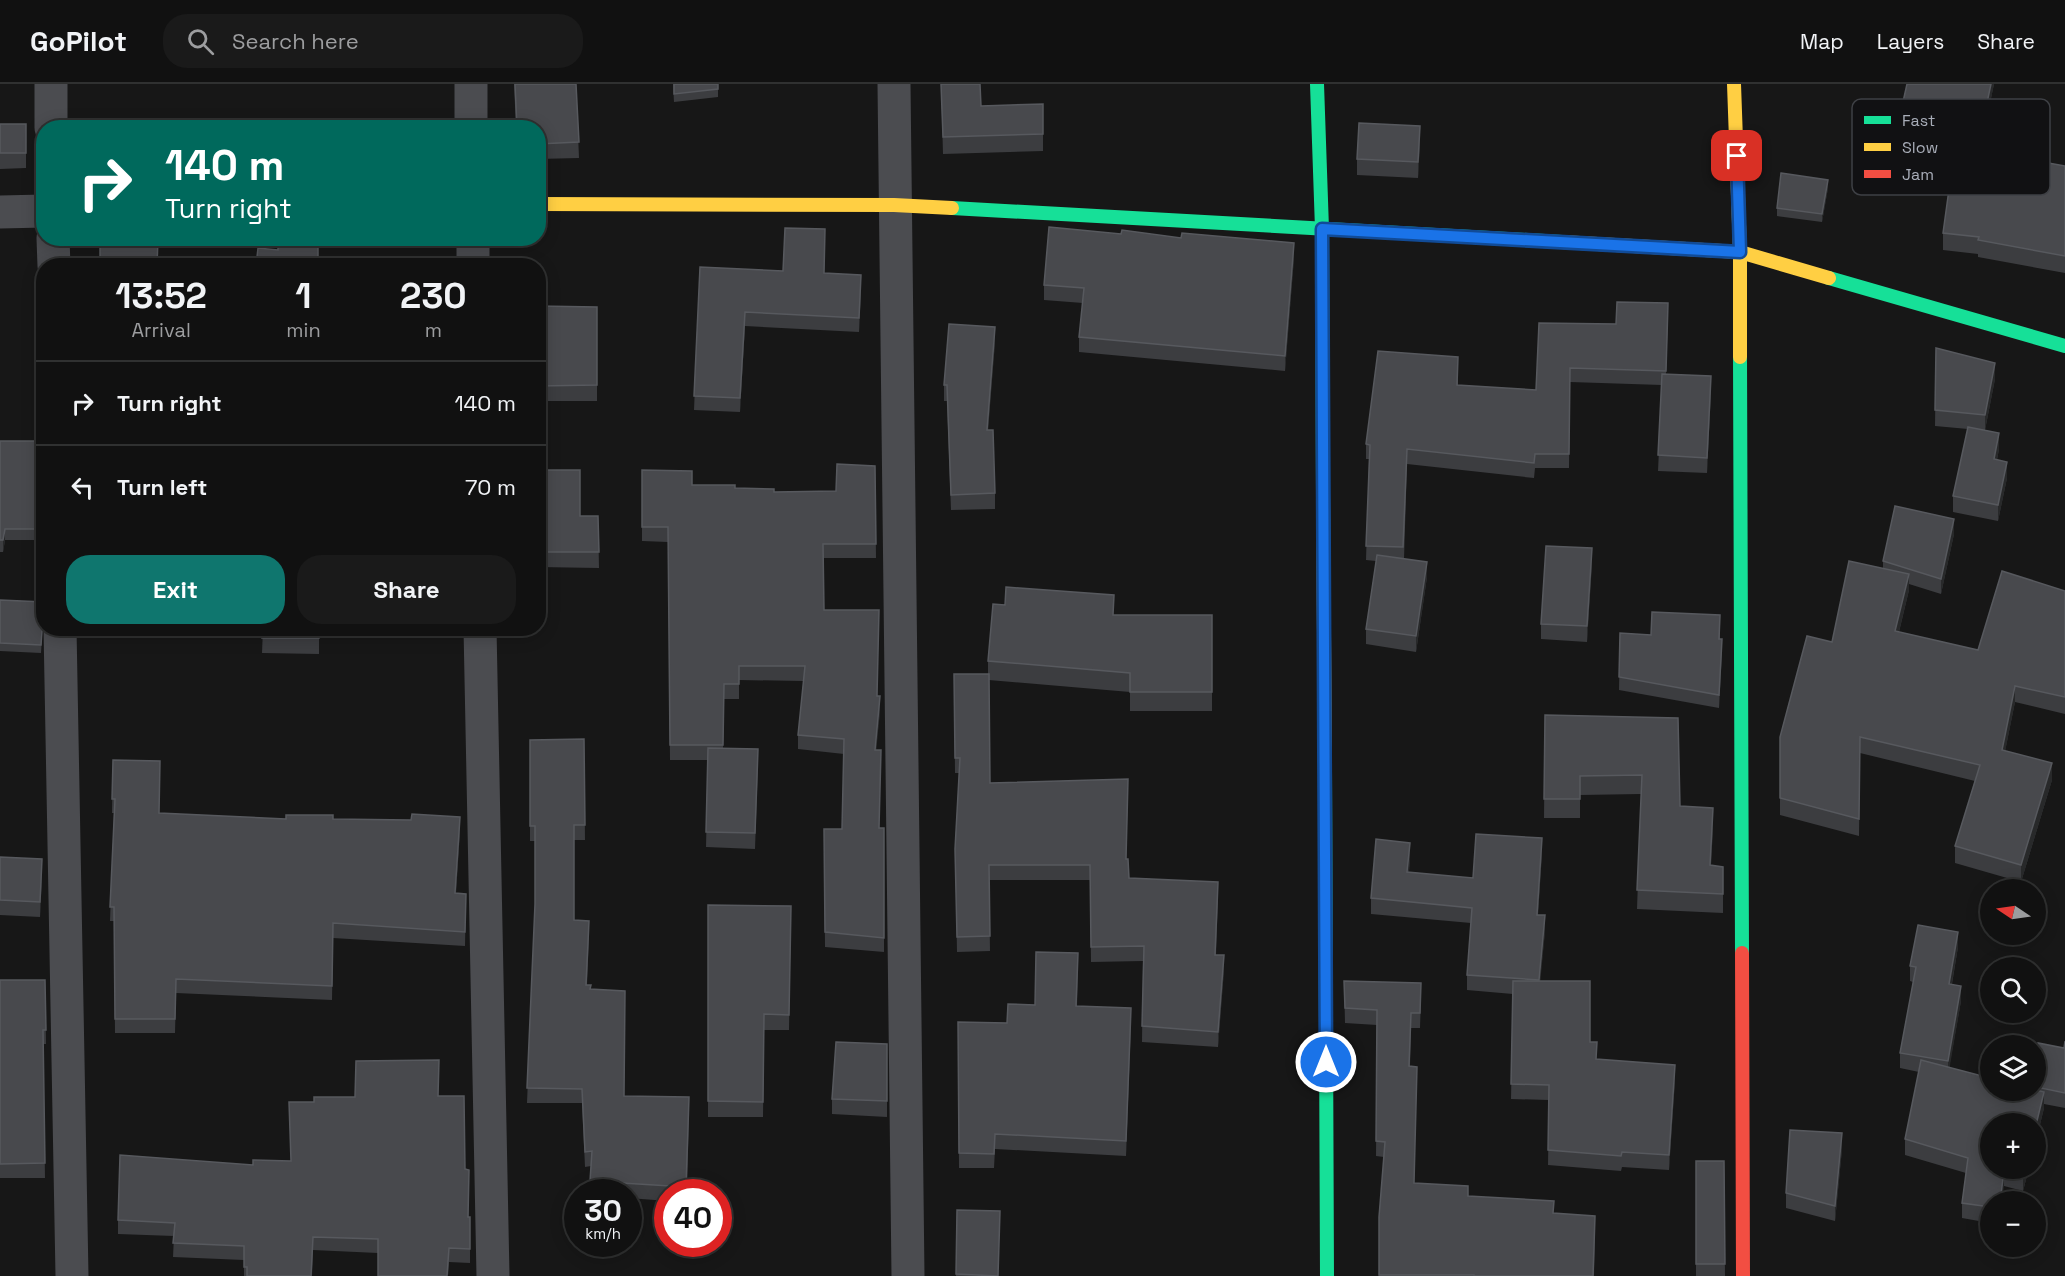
<!DOCTYPE html>
<html lang="en">
<head>
<meta charset="utf-8">
<style>
	:root { --surface:#111; --page:#1a1a1a; --text:#f1f3f6; --muted:#9c9d9f; --line:#303131; --accent:#0f766e }
	body { margin:0; font-family:"Space Grotesk",sans-serif; background:var(--page); color:var(--text); height:100vh; display:flex; flex-direction:column; font-size:22px; white-space:nowrap }
	* { box-sizing:border-box; margin:0 }
	p { font-size:20px; color:var(--muted) }
	.icon { flex:none; width:33px; height:33px; fill:none; stroke:currentColor; stroke-width:2; stroke-linecap:round; stroke-linejoin:round }
	.map { position:relative; flex:1; overflow:hidden }
	.panel { position:absolute; left:36px; top:174px; width:510px; height:378px; display:flex; flex-direction:column; background:var(--surface); border-radius:24px; box-shadow:0 3px 15px #0003,0 0 0 2px var(--line) }
	.panel>* { flex:none }
	.banner { position:absolute; left:36px; top:36px; width:510px; height:126px; border-radius:24px; box-shadow:0 3px 15px #0003,0 0 0 2px var(--line); background:#00695c; color:#fff; overflow:hidden }
	.needle { width:39px; rotate:283deg }
	.controls { position:absolute; left:1980px; top:795px; display:grid; gap:12px }
	.controls a { display:grid; place-items:center; width:66px; height:66px; border-radius:50%; background:var(--surface); box-shadow:0 3px 15px #0003,0 0 0 2px var(--line); font-size:30px }
	.speed { position:absolute; left:564px; top:1095px; display:flex; gap:12px; font-size:30px; font-weight:700; text-align:center }
	.speed>* { display:grid; place-content:center; width:78px; height:78px; border-radius:50%; background:var(--surface); box-shadow:0 3px 15px #0003,0 0 0 2px var(--line); line-height:1 }
	.speed small { font-size:15px; font-weight:400 }
	.speed .limit { border:9px solid #d22; background:#fff; color:#111 }
	.pin { position:absolute; display:grid; place-items:center; width:51px; height:51px; color:#fff; margin:-26px; border-radius:12px; box-shadow:0 3px 9px #0006 }
	.me { position:absolute; width:66px; margin:-33px; rotate:0deg; stroke-linejoin:round; filter:drop-shadow(0 0 4px #0008) }
	.turn { display:flex; align-items:center; gap:21px; height:126px; padding:0 30px; font-size:27px }
	.turn .icon { width:78px; height:78px; stroke-width:2.5 }
	.turn b { display:block; font-size:42px; line-height:51px }
	.eta { display:flex; justify-content:space-evenly; align-items:center; height:102px; text-align:center }
	.eta b { font-size:36px; font-weight:600; line-height:42px }
	.cta { display:flex; gap:12px; margin-top:auto; padding:12px 30px }
	.cta a { flex:1; height:69px; border-radius:24px; background:var(--accent); color:#fff; font-size:24px; font-weight:600; line-height:69px; text-align:center }
	.cta a+a { background:var(--page); color:var(--text) }
	ul { padding:0; list-style:none }
	li { display:flex; align-items:center; gap:18px; height:84px; padding:0 30px; border-top:2px solid var(--line) }
	li div { flex:1 }
	li b { display:block; font-size:22px }
	li em { font-style:normal }
	header { display:flex; align-items:center; gap:36px; box-sizing:border-box; height:84px; padding:0 30px; background:var(--surface); border-bottom:2px solid var(--line) }
	header strong { font-size:28px }
	nav { display:flex; gap:33px; margin-inline-start:auto; font-size:21px }
	.search { width:420px; height:54px; background:var(--page); display:flex; align-items:center; gap:15px; box-sizing:border-box; padding:0 21px; border-radius:24px; color:var(--muted); font-size:22px }
	.map>svg:first-child { display:block }
	.lines { fill:none; stroke-linecap:round; stroke-linejoin:round }
	.street { stroke:#4b4c50; stroke-width:33 }
	.fast { stroke:#16e098; stroke-width:14 }
	.slow { stroke:#ffcf43; stroke-width:14 }
	.jam { stroke:#f24e42; stroke-width:14 }
	.wall { fill:#3c3d40 }
	.shaded-wall { fill:#28292a }
	.building { fill:#48494d; stroke:#57595e; stroke-width:1.5 }
	.route-casing { stroke:#114b97; stroke-width:15 }
	.route { stroke:#1a73e8; stroke-width:10 }
	.key { fill:#111113; stroke:#3e4045; stroke-width:1.5 }
	.key-label { font-size:16px; fill:#a8adb8 }
</style>
</head>
<body>
<header>
<strong>GoPilot</strong>
<div class="search"><svg class="icon" aria-label="search" viewBox="0 0 24 24"><circle cx="10" cy="10" r="6"/><path d="M15 15l6 6"/></svg>Search here</div>
<nav><a>Map</a><a>Layers</a><a>Share</a></nav>
</header>
<div class="map">
<svg width="2065" height="1192" viewBox="0 0 2065 1192">
	<rect width="100%" height="100%" fill="#171717"/>
	<g class="lines">
		<g class="street">
			<polyline points="51,0 51,44"/>
			<polyline points="471,0 471,44"/>
			<polyline points="894,0 908,1192"/>
			<polyline points="0,128 44,127"/>
			<polyline points="53,154 54,182"/>
			<polyline points="473,154 473,182"/>
			<polyline points="60,544 72,1192"/>
			<polyline points="480,544 493,1192"/>
		</g>
		<g class="fast">
			<polyline points="1317,0 1322,145 1323,410"/>
			<polyline points="952,124 1562,158"/>
			<polyline points="1829,194 2065,262"/>
			<polyline points="1740,273 1742,869"/>
			<polyline points="1325,686 1327,1192"/>
		</g>
		<g class="slow">
			<polyline points="1734,0 1740,168 1740,273"/>
			<polyline points="538,120 894,121 952,124"/>
			<polyline points="1562,158 1740,168 1829,194"/>
			<polyline points="1323,410 1325,686"/>
		</g>
		<polyline class="jam" points="1742,869 1743,1192"/>
	</g>
	<g class="wall">
		<polygon points="514,0 576,0 579,74 538,75 538,44 516,44"/>
		<polygon points="673,0 718,0 718,13 674,18"/>
		<polygon points="941,0 981,22 1043,20 1043,67 943,70"/>
		<polygon points="1907,0 1994,0 1980,66 2065,82 2065,189 1978,173 1978,170 1943,166 1943,149 1953,78 1896,66 1896,49"/>
		<polygon points="0,40 26,40 26,84 0,85"/>
		<polygon points="1420,58 1418,94 1357,91 1357,75"/>
		<polygon points="1828,104 1822,138 1777,132 1777,124"/>
		<polygon points="825,160 824,189 861,206 859,248 745,242 740,328 694,326 700,183 783,187"/>
		<polygon points="1294,174 1285,287 1079,268 1079,253 1083,219 1044,216 1044,201"/>
		<polygon points="538,222 597,223 597,317 538,317"/>
		<polygon points="1668,234 1666,290 1711,308 1707,389 1658,387 1662,301 1570,298 1569,384 1535,384 1534,394 1407,380 1404,475 1427,493 1416,568 1366,560 1366,545 1376,477 1366,476 1369,375 1366,375 1366,360 1458,288 1458,301 1536,306 1616,240"/>
		<polygon points="995,258 988,346 995,409 995,425 951,426 947,317 944,317 944,301"/>
		<polygon points="1936,264 1995,295 1985,346 1999,365 1997,376 2007,394 1998,437 1953,428 1953,412 1968,345 1935,342"/>
		<polygon points="0,357 37,357 37,456 5,456 3,468 0,468"/>
		<polygon points="875,382 876,474 823,474 824,526 877,612 880,627 876,666 879,744 884,744 884,868 825,863 824,745 842,745 844,670 798,665 798,651 804,597 739,596 739,615 724,615 723,664 758,680 755,765 706,763 708,676 670,676 668,458 642,457 642,386 692,401 774,408 836,407"/>
		<polygon points="538,386 580,432 598,432 599,484 538,483"/>
		<polygon points="1954,450 1941,510 1909,500 1909,506 1899,548 1978,566 2065,507 2065,630 2015,618 2005,667 2052,696 2021,798 1955,779 1955,762 1975,697 1860,669 1859,752 1780,731 1780,653 1832,558 1883,484 1883,477"/>
		<polygon points="1592,479 1587,558 1541,555 1541,540"/>
		<polygon points="0,516 44,518 41,569 0,567"/>
		<polygon points="1114,531 1212,531 1212,627 1130,627 1130,608 989,596 990,699 1128,710 1126,775 1129,794 1218,813 1216,871 1224,886 1218,963 1142,958 1143,877 1091,878 1090,796 989,796 990,867 957,868 955,765 959,689 955,689 954,590 988,590 988,577"/>
		<polygon points="263,544 319,544 319,570 262,569"/>
		<polygon points="1720,544 1720,555 1722,567 1719,624 1619,606 1620,549 1651,551"/>
		<polygon points="1545,631 1678,634 1680,722 1713,743 1711,781 1723,783 1723,829 1637,825 1641,710 1580,711 1580,734 1544,734"/>
		<polygon points="584,655 585,756 574,756 574,836 589,852 587,901 590,905 624,1012 689,1028 687,1108 668,1108 668,1117 628,1114 628,1108 590,1108 591,1082 585,1083 582,1019 527,1019 535,823 535,757 530,757 530,656"/>
		<polygon points="113,676 159,729 286,735 333,735 460,747 456,809 466,810 465,862 333,854 332,916 176,909 175,949 115,949 114,837 110,837 114,729 112,729"/>
		<polygon points="1542,769 1538,831 1545,847 1540,897 1590,958 1596,975 1675,996 1669,1086 1622,1083 1621,1087 1548,1081 1549,1016 1511,1015 1513,910 1467,906 1467,891 1471,839 1371,830 1371,814 1410,774 1409,788 1473,794"/>
		<polygon points="0,773 42,791 40,833 0,831"/>
		<polygon points="708,821 791,822 789,946 764,946 763,1033 708,1033"/>
		<polygon points="1958,863 1952,900 1961,917 1949,984 2036,1006 2036,971 2064,964 2065,957 2065,1024 2044,1020 2044,1024 2036,1057 2036,1040 1990,1084 2029,1084 2023,1107 2004,1102 1990,1118 1990,1139 1962,1134 1962,1119 1966,1089 1905,1071 1905,1055 1919,988 1900,984 1900,969 1913,898 1910,897 1910,882"/>
		<polygon points="1078,883 1077,922 1131,939 1126,1072 995,1065 994,1084 959,1084 958,938 1007,939 1035,921"/>
		<polygon points="0,896 45,896 46,960 43,960 45,1094 0,1094"/>
		<polygon points="1344,897 1421,914 1420,944 1411,944 1410,982 1414,1099 1468,1112 1554,1129 1595,1147 1594,1192 1379,1192 1379,1133 1384,1073 1376,1072 1377,941 1345,939"/>
		<polygon points="887,960 887,1033 832,1030 832,1015"/>
		<polygon points="438,1012 469,1099 468,1133 470,1133 470,1179 449,1178 448,1192 378,1192 378,1169 313,1166 312,1192 244,1192 244,1176 173,1173 174,1152 118,1150 118,1136 253,1081 291,1077 314,1018 355,1013"/>
		<polygon points="1842,1065 1835,1137 1786,1124 1786,1109"/>
		<polygon points="1696,1077 1724,1077 1725,1192 1696,1192"/>
		<polygon points="957,1126 998,1192 956,1192"/>
	</g>
	<g class="shaded-wall">
		<polygon points="1991,0 1994,0 1977,82 1977,66"/>
		<polygon points="1420,42 1420,58 1418,94 1418,78"/>
		<polygon points="1828,96 1828,104 1822,138 1822,130"/>
		<polygon points="1294,159 1294,174 1285,287 1285,272"/>
		<polygon points="861,191 861,206 859,248 859,234"/>
		<polygon points="745,228 745,242 740,328 740,314"/>
		<polygon points="995,243 995,258 987,361 987,346"/>
		<polygon points="1995,279 1995,295 1985,346 1985,331"/>
		<polygon points="1711,292 1711,308 1707,389 1707,374"/>
		<polygon points="1999,349 1999,365 1994,391 1994,375"/>
		<polygon points="2007,378 2007,394 1998,437 1998,421"/>
		<polygon points="1954,435 1954,450 1941,510 1941,495"/>
		<polygon points="5,445 5,456 3,468 3,456"/>
		<polygon points="1592,464 1592,479 1587,558 1587,542"/>
		<polygon points="1427,478 1427,493 1416,568 1416,552"/>
		<polygon points="1909,490 1909,506 1895,564 1895,547"/>
		<polygon points="1722,555 1722,567 1719,624 1719,611"/>
		<polygon points="2015,602 2015,618 2002,683 2002,666"/>
		<polygon points="880,612 880,627 875,681 875,666"/>
		<polygon points="2052,679 2052,696 2021,798 2021,781"/>
		<polygon points="1713,724 1713,743 1710,801 1710,781"/>
		<polygon points="460,733 460,747 455,824 455,809"/>
		<polygon points="1542,754 1542,769 1537,846 1537,831"/>
		<polygon points="1410,759 1410,774 1407,803 1407,788"/>
		<polygon points="42,775 42,791 40,833 40,818"/>
		<polygon points="1545,831 1545,847 1539,912 1539,896"/>
		<polygon points="1958,848 1958,863 1949,915 1949,900"/>
		<polygon points="1224,871 1224,886 1218,963 1218,948"/>
		<polygon points="1961,902 1961,917 1948,993 1948,977"/>
		<polygon points="1131,924 1131,939 1126,1072 1126,1057"/>
		<polygon points="1675,981 1675,996 1669,1086 1669,1071"/>
		<polygon points="2044,1008 2044,1024 2036,1057 2036,1041"/>
		<polygon points="1842,1049 1842,1065 1835,1137 1835,1122"/>
		<polygon points="2025,1084 2029,1084 2023,1107 2023,1091"/>
		<polygon points="2004,1087 2004,1102 2002,1118 2000,1118"/>
		<polygon points="449,1164 448,1192 447,1192"/>
	</g>
	<g class="building">
		<polygon points="515,0 576,0 579,58 538,60 538,44 517,44"/>
		<polygon points="674,0 718,0 718,5 674,10"/>
		<polygon points="941,0 980,0 981,22 1043,20 1043,50 943,53"/>
		<polygon points="1907,0 1991,0 1977,66 2065,82 2065,172 1978,156 1979,153 1943,149 1955,62 1960,63 1896,49"/>
		<polygon points="1359,39 1420,42 1418,78 1357,75"/>
		<rect x="0" y="40" width="26" height="29"/>
		<polygon points="1781,89 1828,96 1822,130 1777,124"/>
		<polygon points="1049,143 1121,150 1122,146 1181,154 1182,149 1294,159 1285,272 1079,253 1084,204 1044,201"/>
		<polygon points="785,144 825,145 824,189 861,191 859,234 745,228 740,314 694,312 700,183 783,187"/>
		<polygon points="100,154 158,155 157,182 100,182"/>
		<polygon points="278,154 318,155 318,182 256,182 258,164 278,166"/>
		<polygon points="1617,218 1668,219 1666,287 1570,284 1569,370 1535,370 1534,379 1407,365 1403,463 1366,462 1370,361 1366,360 1378,267 1458,273 1457,301 1536,306 1539,239 1616,240"/>
		<polygon points="538,222 597,223 597,301 538,302"/>
		<polygon points="949,240 995,243 987,346 993,346 995,409 951,411 947,301 944,301"/>
		<polygon points="1936,264 1995,279 1985,331 1935,326"/>
		<polygon points="1662,290 1711,292 1707,374 1658,371"/>
		<polygon points="1968,343 1999,349 1994,375 2007,378 1998,421 1953,412"/>
		<polygon points="0,357 37,357 37,445 5,445 3,456 0,456"/>
		<polygon points="837,380 875,382 876,460 823,460 824,526 879,526 877,612 880,612 875,666 881,666 879,744 884,744 884,854 825,848 824,745 842,745 844,655 798,651 805,582 739,582 739,600 724,600 723,661 670,661 668,443 642,443 642,386 692,387 692,401 735,401 735,404 774,405 774,408 836,407"/>
		<polygon points="538,386 580,386 580,432 598,432 599,468 538,468"/>
		<polygon points="1895,422 1954,435 1941,495 1883,477"/>
		<polygon points="1546,462 1592,464 1587,542 1541,540"/>
		<polygon points="1377,471 1427,478 1416,552 1366,545"/>
		<polygon points="1849,477 1909,490 1895,547 1978,566 2002,487 2065,507 2065,613 2015,602 2002,666 2052,679 2021,781 1955,762 1980,681 1860,653 1859,735 1780,714 1780,653 1807,552 1832,558"/>
		<polygon points="1006,503 1114,511 1113,531 1212,531 1212,608 1130,608 1130,589 988,577 993,520 1005,521"/>
		<polygon points="0,516 44,518 41,561 0,559"/>
		<polygon points="1652,528 1720,531 1719,555 1722,555 1719,611 1619,593 1620,549 1651,551"/>
		<polygon points="263,544 319,544 319,554 262,554"/>
		<polygon points="954,590 989,590 990,699 1128,695 1126,775 1128,775 1129,794 1218,798 1215,871 1224,871 1218,948 1142,942 1144,862 1091,863 1090,781 989,781 990,852 957,853 955,765 960,674 955,674"/>
		<polygon points="1545,631 1678,634 1680,722 1713,724 1710,781 1723,783 1723,810 1637,806 1642,691 1580,692 1580,715 1544,715"/>
		<polygon points="584,655 585,741 574,741 574,836 589,837 586,901 591,901 590,905 625,907 624,1012 689,1013 686,1103 590,1097 592,1067 585,1068 582,1005 527,1004 535,820 535,742 530,742 530,656"/>
		<polygon points="708,664 758,665 755,749 706,748"/>
		<polygon points="113,676 160,677 159,729 286,735 286,731 333,731 333,735 411,736 412,730 460,733 455,809 466,810 465,848 333,839 332,902 176,895 175,935 115,935 114,823 110,823 115,715 112,715"/>
		<polygon points="1476,750 1542,754 1537,831 1545,831 1539,896 1467,891 1472,824 1371,814 1376,755 1410,759 1407,788 1473,794"/>
		<polygon points="0,773 42,775 40,818 0,816"/>
		<polygon points="708,821 791,822 789,931 764,930 763,1018 708,1017"/>
		<polygon points="1918,841 1958,848 1949,900 1961,902 1948,977 1900,969 1916,883 1910,882"/>
		<polygon points="1036,868 1078,869 1076,922 1131,924 1126,1057 995,1050 994,1070 959,1069 958,938 1007,939 1008,920 1035,921"/>
		<polygon points="0,896 45,896 46,946 43,946 45,1079 0,1080"/>
		<polygon points="1344,897 1421,899 1420,929 1411,929 1409,982 1417,983 1414,1099 1468,1102 1468,1112 1554,1117 1553,1129 1595,1132 1593,1192 1474,1192 1474,1191 1379,1191 1379,1133 1385,1058 1376,1057 1377,926 1345,924"/>
		<polygon points="1513,897 1590,897 1590,958 1597,958 1596,975 1675,981 1669,1071 1622,1068 1621,1072 1548,1066 1549,1001 1511,1000"/>
		<polygon points="2065,957 2065,1009 2036,1003 2036,971 2038,959 2064,964"/>
		<polygon points="836,958 887,960 887,1017 832,1015"/>
		<polygon points="439,976 438,1012 464,1012 465,1085 469,1086 468,1133 470,1133 470,1165 449,1164 447,1192 378,1192 378,1155 313,1153 311,1192 247,1192 247,1183 244,1183 244,1162 173,1159 175,1139 118,1136 120,1071 253,1081 253,1076 291,1077 289,1018 314,1018 314,1013 355,1013 356,977"/>
		<polygon points="1921,976 1990,994 1990,1006 2036,1006 2044,1008 2036,1041 2036,1040 1990,1040 1990,1084 2025,1084 2023,1091 2004,1087 2000,1118 1990,1118 1990,1123 1962,1119 1968,1074 1905,1055"/>
		<polygon points="1790,1046 1842,1049 1835,1122 1786,1109"/>
		<polygon points="1696,1077 1724,1077 1725,1180 1696,1180"/>
		<polygon points="957,1126 1000,1127 998,1192 956,1190"/>
	</g>
	<g class="lines">
		<defs>
			<polyline id="route" points="1326,978 1322,145 1740,168 1737,72"/>
		</defs>
		<use href="#route" class="route-casing"/>
		<use href="#route" class="route"/>
	</g>
	<rect x="1852" y="15" width="198" height="96" rx="9" class="key"/>
	<rect x="1864" y="32" width="27" height="8" fill="#16e098"/>
	<rect x="1864" y="59" width="27" height="8" fill="#ffcf43"/>
	<rect x="1864" y="86" width="27" height="8" fill="#f24e42"/>
	<g class="key-label">
		<text x="1902" y="42">Fast</text>
		<text x="1902" y="69">Slow</text>
		<text x="1902" y="96">Jam</text>
	</g>
</svg>
<div class="controls">
<a><svg class="needle" viewBox="-14 -14 28 28"><path d="M0-13l5 13h-10z" fill="#e53935"/><path d="M0 13l5-13h-10z" fill="#9c9d9f"/></svg></a>
<a><svg class="icon" aria-label="search" viewBox="0 0 24 24"><circle cx="10" cy="10" r="6"/><path d="M15 15l6 6"/></svg></a>
<a><svg class="icon" aria-label="layers" viewBox="0 0 24 24"><path d="M12 4l9 5-9 5-9-5zM3 14l9 5 9-5"/></svg></a>
<a>+</a>
<a>−</a>
</div>
<div class="speed"><div>30<small>km/h</small></div><div class="limit">40</div></div>
<div class="pin" style="left:1737px;top:72px;background:#d93025"><svg class="icon" aria-label="arrive" viewBox="0 0 24 24"><path d="M6 21V4h12l-3 4 3 4H6"/></svg></div>
<svg class="me" style="left:1326px;top:978px" viewBox="-20 -20 40 40"><circle r="17" fill="#1a73e8" stroke="#fff" stroke-width="3"/><path d="M0-11L8 9 0 5-8 9z" fill="#fff"/></svg>
<div class="banner">
<div class="turn"><svg class="icon" aria-label="right" viewBox="0 0 24 24"><path d="M7 20v-9h11M14 6l5 5-5 5"/></svg><div><b>140 m</b>Turn right</div></div>
</div>
<section class="panel">
<div class="eta">
<div><b>13:52</b><p>Arrival</p></div>
<div><b>1</b><p>min</p></div>
<div><b>230</b><p>m</p></div>
</div>
<ul>
<li><svg class="icon" aria-label="right" viewBox="0 0 24 24"><path d="M7 20v-9h11M14 6l5 5-5 5"/></svg><div><b>Turn right</b></div><em>140 m</em></li>
<li><svg class="icon" aria-label="left" viewBox="0 0 24 24"><path d="M17 20v-9H6M10 6l-5 5 5 5"/></svg><div><b>Turn left</b></div><em>70 m</em></li>
</ul>
<div class="cta"><a>Exit</a><a>Share</a></div>
</section>
</div>
</body>
</html>
